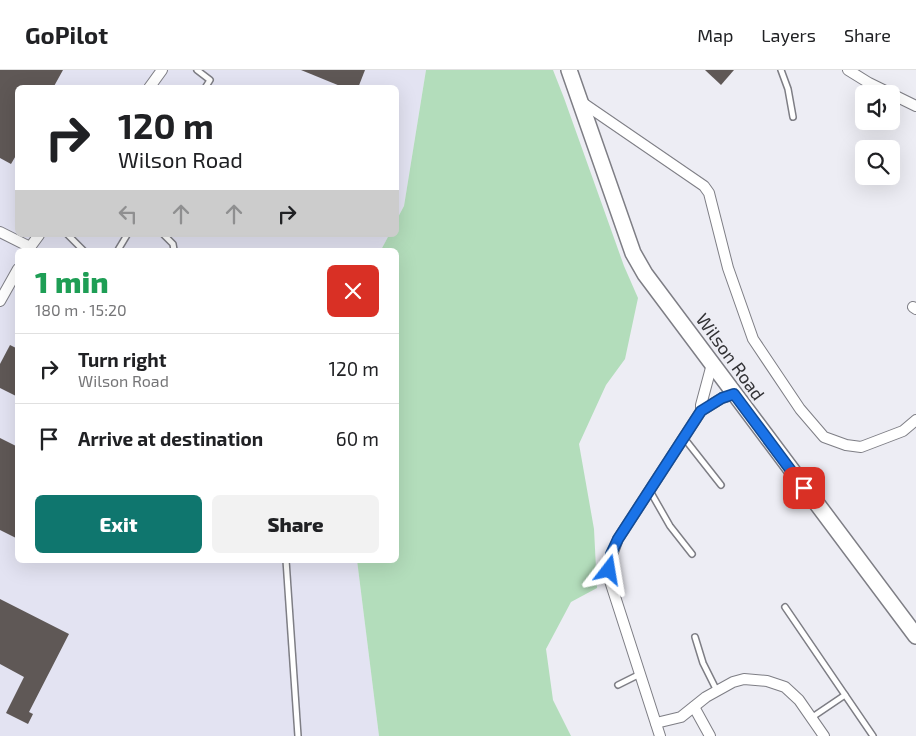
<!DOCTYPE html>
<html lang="en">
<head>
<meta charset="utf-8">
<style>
	:root { --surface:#fff; --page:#f2f2f2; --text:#202124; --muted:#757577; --line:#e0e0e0; --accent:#0f766e }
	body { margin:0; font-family:"Exo 2",sans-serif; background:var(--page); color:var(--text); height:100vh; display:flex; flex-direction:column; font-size:19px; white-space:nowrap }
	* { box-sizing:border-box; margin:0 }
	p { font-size:16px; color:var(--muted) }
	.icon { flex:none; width:28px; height:28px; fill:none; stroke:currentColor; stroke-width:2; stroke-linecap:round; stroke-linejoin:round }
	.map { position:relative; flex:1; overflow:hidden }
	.drawer { position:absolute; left:15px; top:178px; width:384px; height:315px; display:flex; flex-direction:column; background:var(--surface); border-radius:8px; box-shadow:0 5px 20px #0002 }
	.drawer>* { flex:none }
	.banner { position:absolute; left:15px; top:15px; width:384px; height:152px; border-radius:8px; box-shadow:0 5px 20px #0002; background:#fff; color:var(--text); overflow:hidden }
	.buttons { position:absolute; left:855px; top:15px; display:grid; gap:10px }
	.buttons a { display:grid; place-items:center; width:45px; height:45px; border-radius:8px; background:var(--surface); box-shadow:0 5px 20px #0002; font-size:25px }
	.pin { position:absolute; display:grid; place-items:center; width:42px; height:42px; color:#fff; margin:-21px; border-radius:10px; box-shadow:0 2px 8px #0006 }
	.me { position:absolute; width:55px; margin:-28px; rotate:14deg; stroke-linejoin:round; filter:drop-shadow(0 0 4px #0008) }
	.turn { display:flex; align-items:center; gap:18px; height:105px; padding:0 20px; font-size:22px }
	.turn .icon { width:65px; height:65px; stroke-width:2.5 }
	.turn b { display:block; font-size:35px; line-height:42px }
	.lanes { display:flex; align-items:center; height:48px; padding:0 20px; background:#0003; justify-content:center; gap:25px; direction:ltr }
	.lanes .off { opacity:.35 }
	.round { display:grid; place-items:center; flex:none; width:52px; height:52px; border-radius:8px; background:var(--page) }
	.headline { display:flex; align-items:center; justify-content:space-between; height:85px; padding:0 20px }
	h1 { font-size:30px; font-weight:800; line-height:38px; color:#1e9e55 }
	.action { display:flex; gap:10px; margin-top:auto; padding:10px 20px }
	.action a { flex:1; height:58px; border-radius:8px; background:var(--accent); color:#fff; font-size:20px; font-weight:800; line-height:58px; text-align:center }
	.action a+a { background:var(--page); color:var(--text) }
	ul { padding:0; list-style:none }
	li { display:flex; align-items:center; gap:15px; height:70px; padding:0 20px; border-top:1px solid var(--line) }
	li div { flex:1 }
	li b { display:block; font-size:19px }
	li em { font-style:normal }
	header { display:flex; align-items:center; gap:30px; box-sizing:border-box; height:70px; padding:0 25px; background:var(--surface); border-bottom:1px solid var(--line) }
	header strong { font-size:24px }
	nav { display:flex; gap:28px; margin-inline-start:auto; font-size:18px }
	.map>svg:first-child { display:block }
	.built { fill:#e3e3f2 }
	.green { fill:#b3ddbb }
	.building { fill:#5f5856 }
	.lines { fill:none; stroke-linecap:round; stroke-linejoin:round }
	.lane-casing { stroke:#7e7e85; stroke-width:8 }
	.street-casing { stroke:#7e7e85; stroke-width:12 }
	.secondary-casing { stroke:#7e7e85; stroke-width:18 }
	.lane { stroke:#fff; stroke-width:5 }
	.street { stroke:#fff; stroke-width:10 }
	.secondary { stroke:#fff; stroke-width:15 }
	.route-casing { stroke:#114b97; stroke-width:12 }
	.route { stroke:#1a73e8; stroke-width:9 }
	.labels { text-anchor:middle; stroke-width:5; stroke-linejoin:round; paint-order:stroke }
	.street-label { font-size:18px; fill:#313134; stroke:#ededf4 }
</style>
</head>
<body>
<header>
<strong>GoPilot</strong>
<nav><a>Map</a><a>Layers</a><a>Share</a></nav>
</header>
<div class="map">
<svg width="916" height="666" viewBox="0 0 916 666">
	<rect width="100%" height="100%" fill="#ededf4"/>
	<polygon class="built" points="0,0 426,0 404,136 396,151 396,18 18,18 18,165 389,165 381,180 18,180 18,490 357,490 379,666 0,666"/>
	<polygon class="green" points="426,0 553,0 564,28 624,196 638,228 625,289 606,315 579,374 594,459 597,518 571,532 546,579 553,630 571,666 379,666 357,490 396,490 396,180 381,180 389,165 396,165 396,151 404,136"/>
	<g class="building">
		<polygon points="0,0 63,0 53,18 18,18 18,82 11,94 0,88"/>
		<polygon points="301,0 365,0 358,18 345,18"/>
		<polygon points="705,0 734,0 721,15"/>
		<polygon points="10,275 18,279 18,327 0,318 0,294"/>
		<polygon points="0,368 18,377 18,469 0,460"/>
		<polygon points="0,529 69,564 29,642 33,644 28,654 6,643 24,607 0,594"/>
	</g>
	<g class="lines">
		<defs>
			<g id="lane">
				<polyline points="197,0 210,10 205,18"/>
				<polyline points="781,0 788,19 793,47"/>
				<polyline points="68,165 83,180"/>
				<polyline points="164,165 173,174 174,180"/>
				<polyline points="118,180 127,165"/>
				<polyline points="684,368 721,415"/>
				<polyline points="650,421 670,456 692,484"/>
				<polyline points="286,490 298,666"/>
				<polyline points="785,537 873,666"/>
				<polyline points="695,567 703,593 717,621"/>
				<polyline points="618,615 640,604"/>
				<polyline points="811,648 845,625"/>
			</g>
			<g id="street">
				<polyline points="848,0 869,13 916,36"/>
				<polyline points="149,18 162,0"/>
				<polyline points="580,31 704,116 709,123 728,198 753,269 800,339 824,367 846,375 861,377 903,361 916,350"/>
				<polyline points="0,162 30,177"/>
				<polyline points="28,180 39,165"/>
				<polyline points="0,231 18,199"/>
				<polyline points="913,237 916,239"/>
				<polyline points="701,341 701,335 712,294"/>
				<polyline points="694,637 710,666"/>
				<polyline points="656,653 681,647 706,627 733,612 744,609 767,611 785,617 799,630 824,666"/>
				<polyline points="660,666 610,511 609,493 618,469 701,341 722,328 734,324"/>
			</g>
			<polyline id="secondary" points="569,0 633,183 645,204 916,566"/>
		</defs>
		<use href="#lane" class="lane-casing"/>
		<use href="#street" class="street-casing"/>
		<use href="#secondary" class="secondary-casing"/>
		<use href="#lane" class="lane"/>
		<use href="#street" class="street"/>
		<use href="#secondary" class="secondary"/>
	</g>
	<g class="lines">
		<defs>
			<polyline id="route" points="609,500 611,484 618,469 701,341 722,328 734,324 804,418"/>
		</defs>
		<use href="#route" class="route-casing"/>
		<use href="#route" class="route"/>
	</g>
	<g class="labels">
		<g class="street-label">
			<text transform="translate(730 287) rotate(54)" y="6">Wilson Road</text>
		</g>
	</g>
</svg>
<div class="buttons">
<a><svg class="icon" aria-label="sound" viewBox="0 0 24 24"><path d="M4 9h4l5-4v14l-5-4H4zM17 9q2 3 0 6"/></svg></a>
<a><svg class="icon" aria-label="search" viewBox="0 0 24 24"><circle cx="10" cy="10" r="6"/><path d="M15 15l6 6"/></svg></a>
</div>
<div class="pin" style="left:804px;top:418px;background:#d93025"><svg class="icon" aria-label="arrive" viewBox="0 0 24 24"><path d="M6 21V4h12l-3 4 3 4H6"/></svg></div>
<svg class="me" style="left:609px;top:500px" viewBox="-20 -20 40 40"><path d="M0-17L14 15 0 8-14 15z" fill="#1a73e8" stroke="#fff" stroke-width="4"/></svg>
<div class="banner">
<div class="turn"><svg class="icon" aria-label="right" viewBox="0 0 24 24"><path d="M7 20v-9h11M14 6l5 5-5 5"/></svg><div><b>120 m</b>Wilson Road</div></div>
<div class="lanes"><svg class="icon off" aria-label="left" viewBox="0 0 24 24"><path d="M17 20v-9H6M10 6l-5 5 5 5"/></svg><svg class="icon off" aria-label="ahead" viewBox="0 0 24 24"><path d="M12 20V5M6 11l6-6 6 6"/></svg><svg class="icon off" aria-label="ahead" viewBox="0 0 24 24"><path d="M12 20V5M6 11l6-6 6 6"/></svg><svg class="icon" aria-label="right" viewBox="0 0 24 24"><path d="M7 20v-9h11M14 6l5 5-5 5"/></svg></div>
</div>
<section class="drawer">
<div class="headline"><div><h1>1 min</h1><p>180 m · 15:20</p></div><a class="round" style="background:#d93025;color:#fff"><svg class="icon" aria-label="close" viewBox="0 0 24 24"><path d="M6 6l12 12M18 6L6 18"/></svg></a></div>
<ul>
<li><svg class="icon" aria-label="right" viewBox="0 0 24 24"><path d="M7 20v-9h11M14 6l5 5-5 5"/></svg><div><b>Turn right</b><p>Wilson Road</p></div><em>120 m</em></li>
<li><svg class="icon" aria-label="arrive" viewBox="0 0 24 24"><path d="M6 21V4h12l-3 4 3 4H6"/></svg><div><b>Arrive at destination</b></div><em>60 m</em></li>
</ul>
<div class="action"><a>Exit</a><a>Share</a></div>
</section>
</div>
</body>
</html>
